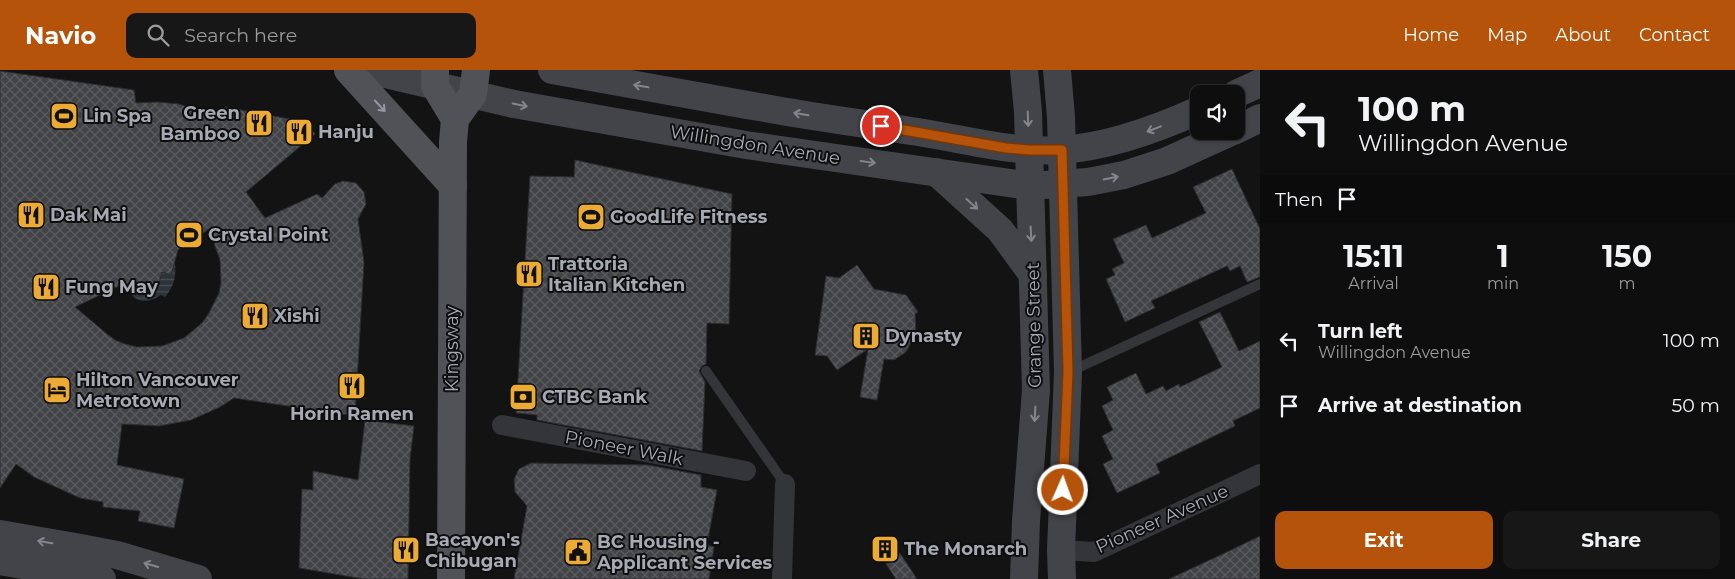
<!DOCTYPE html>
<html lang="en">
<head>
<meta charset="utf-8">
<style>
	:root { --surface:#0e0e0f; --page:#171718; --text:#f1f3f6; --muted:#9b9c9e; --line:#2e2e2f; --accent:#b45309 }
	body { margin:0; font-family:Montserrat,sans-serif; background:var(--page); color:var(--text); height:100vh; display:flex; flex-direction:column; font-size:19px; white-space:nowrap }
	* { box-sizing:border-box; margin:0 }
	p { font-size:16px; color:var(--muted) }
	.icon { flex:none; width:28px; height:28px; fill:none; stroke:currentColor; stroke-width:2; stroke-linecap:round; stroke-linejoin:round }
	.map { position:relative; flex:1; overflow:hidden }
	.details { display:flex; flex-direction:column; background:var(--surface); width:475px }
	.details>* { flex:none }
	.guide { background:#0e0e0f; color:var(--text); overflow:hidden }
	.tools { position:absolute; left:1190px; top:15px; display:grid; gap:10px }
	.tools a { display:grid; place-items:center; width:55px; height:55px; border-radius:10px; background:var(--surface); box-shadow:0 1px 4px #0004,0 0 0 1px var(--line); font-size:25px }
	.pin { position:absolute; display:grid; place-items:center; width:42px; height:42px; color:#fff; margin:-21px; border:2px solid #fff; border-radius:50%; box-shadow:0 1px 5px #0007 }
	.me { position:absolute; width:55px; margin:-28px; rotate:2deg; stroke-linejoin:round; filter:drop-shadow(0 0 4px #0008) }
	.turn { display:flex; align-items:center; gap:18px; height:105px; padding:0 15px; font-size:22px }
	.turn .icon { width:65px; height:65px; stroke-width:2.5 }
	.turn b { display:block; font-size:35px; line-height:42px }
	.then { display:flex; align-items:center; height:48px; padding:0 15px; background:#0003; gap:10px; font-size:19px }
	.eta { display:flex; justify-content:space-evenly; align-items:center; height:85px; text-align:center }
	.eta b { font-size:30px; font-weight:700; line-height:35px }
	.cta { display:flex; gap:10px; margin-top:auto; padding:10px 15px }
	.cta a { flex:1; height:58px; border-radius:10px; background:var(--accent); color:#fff; font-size:20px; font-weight:700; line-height:58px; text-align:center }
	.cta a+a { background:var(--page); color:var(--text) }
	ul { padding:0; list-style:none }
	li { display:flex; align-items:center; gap:15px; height:65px; padding:0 15px }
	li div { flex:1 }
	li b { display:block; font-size:19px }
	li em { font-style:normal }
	header { display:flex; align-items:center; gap:30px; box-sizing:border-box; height:70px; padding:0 25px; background:var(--accent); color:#fff }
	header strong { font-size:24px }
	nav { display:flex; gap:28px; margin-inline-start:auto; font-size:18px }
	.search { width:350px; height:45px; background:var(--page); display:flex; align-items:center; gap:12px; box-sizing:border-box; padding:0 18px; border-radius:10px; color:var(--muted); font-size:19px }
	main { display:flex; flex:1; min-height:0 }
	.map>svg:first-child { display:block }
	.water { fill:url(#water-rules) }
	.building { fill:url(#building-cross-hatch); stroke:#2d2d30; fill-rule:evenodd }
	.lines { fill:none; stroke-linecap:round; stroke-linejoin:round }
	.lane { stroke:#343539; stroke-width:10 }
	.street { stroke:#343539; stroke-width:20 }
	.secondary { stroke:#424449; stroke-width:28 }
	.primary { stroke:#505258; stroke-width:28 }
	.oneway { stroke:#82868f }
	.oneway2 { stroke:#9498a2 }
	.route-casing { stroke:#753606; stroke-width:12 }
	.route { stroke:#b45309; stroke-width:9 }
	.labels { text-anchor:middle; stroke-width:4; stroke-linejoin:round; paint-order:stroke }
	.poi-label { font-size:18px; font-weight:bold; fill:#a5aab4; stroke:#0e0e0f; text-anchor:start }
	.street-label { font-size:18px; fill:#a5aab4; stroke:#0e0e0f }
</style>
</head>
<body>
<header>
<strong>Navio</strong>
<div class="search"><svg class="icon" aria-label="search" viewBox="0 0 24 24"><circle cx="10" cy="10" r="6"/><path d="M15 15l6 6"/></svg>Search here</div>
<nav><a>Home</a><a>Map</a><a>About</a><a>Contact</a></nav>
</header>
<main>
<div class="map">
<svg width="1260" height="509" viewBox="0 0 1260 509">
	<defs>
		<pattern id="water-rules" width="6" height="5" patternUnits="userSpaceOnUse" patternTransform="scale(1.25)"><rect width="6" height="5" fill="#2c343a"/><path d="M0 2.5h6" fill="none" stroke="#484f54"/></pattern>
		<pattern id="building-cross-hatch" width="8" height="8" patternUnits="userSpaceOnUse" patternTransform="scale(1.25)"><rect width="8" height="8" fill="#424347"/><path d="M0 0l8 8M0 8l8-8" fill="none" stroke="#5a5b5f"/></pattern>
	</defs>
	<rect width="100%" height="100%" fill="#131314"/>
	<path class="water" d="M175 192C176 207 175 215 165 227L161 225C149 233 136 234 128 220L132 215 154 211 159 213 162 202 171 205Z"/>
	<g class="building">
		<path d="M0 1 134 20 136 33 157 32 179 34 222 48 225 37 306 52 315 64 246 122 265 148 317 124 322 128 335 114 343 111 356 113 364 122 366 134 358 149 364 192 355 346 234 328 220 337 191 350 159 356 122 354 117 395 184 409 174 458 138 451 140 441 103 437V432L80 428 58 418 34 407 16 394 0 418ZM209 159 220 190 221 212 219 223 209 243 202 253 184 268 162 276 137 277 125 274 115 270 107 264 75 237 121 215 152 221 154 211 159 213 162 202 171 205 178 180Z"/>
		<polygon points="575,90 732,124 729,254 707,253 706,294 702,296 699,301 705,312 702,381 537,350 537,345 516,343 530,106 574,107"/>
		<polygon points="1232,99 1260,159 1260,207 1247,212 1240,196 1230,201 1227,196 1151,231 1155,238 1125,252 1106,209 1115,205 1112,199 1124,193 1113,169 1146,155 1152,168 1206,143 1193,117"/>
		<polygon points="857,195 874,219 906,225 918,242 915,244 916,263 906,282 894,290 884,289 877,330 860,327 868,279 837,300 827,286 815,285 826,206 839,208"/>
		<polygon points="1220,242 1239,281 1260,271 1260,338 1233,351 1235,356 1156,394 1160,403 1117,423 1103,394 1113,389 1102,366 1113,360 1102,336 1113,330 1107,317 1136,303 1146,324 1163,316 1166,321 1179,314 1180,317 1222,297 1199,252"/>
		<polygon points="365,350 414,356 410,389 408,509 364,509 299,498 302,419 313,420 313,401 358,410"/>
		<polygon points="531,393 648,395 701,405 701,417 717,420 707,475 714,477 709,509 514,509 527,436 515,422 514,409 519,399"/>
		<polygon points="1260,466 1260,509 1169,509 1227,482"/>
		<polygon points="900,483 917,509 896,509 886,494"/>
	</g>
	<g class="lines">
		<g class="lane">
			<polyline points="706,301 785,414"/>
			<polyline points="1071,301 1260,214"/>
		</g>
		<g class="street">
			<polyline points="502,355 746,401"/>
			<polyline points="1061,480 1094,482 1260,404"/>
			<polyline points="782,509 785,414"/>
		</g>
		<g class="secondary">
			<polyline points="361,0 390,5 514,34 746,75 1030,116 1088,112 1124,105 1167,91 1233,61"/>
			<path d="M552 0C626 13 701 27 776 40 821 48 866 54 911 61 960 68 1010 83 1061 80 1107 77 1157 59 1199 40"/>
			<polyline points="1024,0 1028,42 1036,320 1026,451 1024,509"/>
			<polyline points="1057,0 1061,47 1068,302 1061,480 1062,509"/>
			<polyline points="1236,24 1260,13"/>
			<polyline points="1236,60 1260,48"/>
			<polyline points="936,102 1000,160 1033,205"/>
			<polyline points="0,464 81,478 117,485 198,509"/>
			<polyline points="0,491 102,509"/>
		</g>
		<g class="primary">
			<polyline points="348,0 453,116"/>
			<polyline points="435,0 435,16 455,49"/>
			<polyline points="451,509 453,72 455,49 473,24 476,0"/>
		</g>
	</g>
	<defs><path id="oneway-shaft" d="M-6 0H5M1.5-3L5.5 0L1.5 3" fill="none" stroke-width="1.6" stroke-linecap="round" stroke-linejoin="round" transform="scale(1.25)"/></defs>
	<g class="oneway">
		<use href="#oneway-shaft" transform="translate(641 16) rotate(-170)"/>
		<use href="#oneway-shaft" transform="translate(520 35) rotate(11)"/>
		<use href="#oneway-shaft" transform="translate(801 44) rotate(-171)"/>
		<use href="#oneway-shaft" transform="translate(1028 49) rotate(88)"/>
		<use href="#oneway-shaft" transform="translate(1154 59) rotate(159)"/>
		<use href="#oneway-shaft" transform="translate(868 92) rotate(8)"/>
		<use href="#oneway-shaft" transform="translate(1111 108) rotate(-11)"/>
		<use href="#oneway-shaft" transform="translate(972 134) rotate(42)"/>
		<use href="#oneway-shaft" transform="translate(1031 164) rotate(87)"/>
		<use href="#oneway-shaft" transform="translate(1035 344) rotate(93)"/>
		<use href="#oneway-shaft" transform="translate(45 472) rotate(-171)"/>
		<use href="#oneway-shaft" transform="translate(151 495) rotate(-164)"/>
	</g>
	<use class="oneway2" href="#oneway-shaft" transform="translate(380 36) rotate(47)"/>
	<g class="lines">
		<defs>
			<polyline id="route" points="881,56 1006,78 1029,80 1062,80 1068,302 1063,420"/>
		</defs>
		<use href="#route" class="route-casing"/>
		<use href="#route" class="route"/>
	</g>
	<defs>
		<symbol id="stadium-square" viewBox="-11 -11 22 22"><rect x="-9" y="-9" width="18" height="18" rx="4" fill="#ebab34" stroke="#0e0e0f"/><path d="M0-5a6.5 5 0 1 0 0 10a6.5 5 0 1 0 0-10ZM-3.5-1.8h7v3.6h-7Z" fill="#111"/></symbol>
		<symbol id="restaurant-square" viewBox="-11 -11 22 22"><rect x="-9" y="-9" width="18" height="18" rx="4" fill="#ebab34" stroke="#0e0e0f"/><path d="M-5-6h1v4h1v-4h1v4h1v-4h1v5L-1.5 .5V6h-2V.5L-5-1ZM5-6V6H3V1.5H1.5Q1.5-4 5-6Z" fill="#111"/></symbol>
		<symbol id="building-square" viewBox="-11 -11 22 22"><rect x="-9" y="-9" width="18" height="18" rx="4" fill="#ebab34" stroke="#0e0e0f"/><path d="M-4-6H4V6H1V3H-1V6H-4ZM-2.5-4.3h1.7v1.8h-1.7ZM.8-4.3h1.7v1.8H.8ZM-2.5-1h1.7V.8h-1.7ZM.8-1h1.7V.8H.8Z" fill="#111"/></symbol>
		<symbol id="hotel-square" viewBox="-11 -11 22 22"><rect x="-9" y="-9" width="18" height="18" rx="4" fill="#ebab34" stroke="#0e0e0f"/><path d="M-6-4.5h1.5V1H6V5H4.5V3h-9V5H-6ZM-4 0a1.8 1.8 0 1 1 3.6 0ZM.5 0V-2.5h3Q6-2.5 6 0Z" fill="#111"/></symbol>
		<symbol id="bank-square" viewBox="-11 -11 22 22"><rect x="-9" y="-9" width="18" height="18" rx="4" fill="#ebab34" stroke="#0e0e0f"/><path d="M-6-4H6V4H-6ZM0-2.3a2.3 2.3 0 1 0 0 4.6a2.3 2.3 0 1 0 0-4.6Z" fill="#111"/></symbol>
		<symbol id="civic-square" viewBox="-11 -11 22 22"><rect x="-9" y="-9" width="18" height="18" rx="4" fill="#ebab34" stroke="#0e0e0f"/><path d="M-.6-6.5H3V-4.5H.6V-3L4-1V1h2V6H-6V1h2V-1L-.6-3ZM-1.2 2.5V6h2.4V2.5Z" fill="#111"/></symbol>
	</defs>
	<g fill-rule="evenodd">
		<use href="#stadium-square" x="48" y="30" width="32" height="32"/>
		<use href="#restaurant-square" x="243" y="37" width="32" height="32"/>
		<use href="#restaurant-square" x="283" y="46" width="32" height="32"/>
		<use href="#restaurant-square" x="15" y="129" width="32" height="32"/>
		<use href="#stadium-square" x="575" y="131" width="32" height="32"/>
		<use href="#stadium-square" x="173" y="149" width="32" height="32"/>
		<use href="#restaurant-square" x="513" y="188" width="32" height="32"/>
		<use href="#restaurant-square" x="30" y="201" width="32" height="32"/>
		<use href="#restaurant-square" x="239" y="230" width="32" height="32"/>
		<use href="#building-square" x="850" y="250" width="32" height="32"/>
		<use href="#restaurant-square" x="336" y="300" width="32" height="32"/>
		<use href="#hotel-square" x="41" y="304" width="32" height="32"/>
		<use href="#bank-square" x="507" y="311" width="32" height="32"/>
		<use href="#building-square" x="869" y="463" width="32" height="32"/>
		<use href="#restaurant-square" x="390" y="464" width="32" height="32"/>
		<use href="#civic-square" x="562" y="466" width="32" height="32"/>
	</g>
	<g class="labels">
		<g class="poi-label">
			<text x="240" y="49" text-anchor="end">Green<tspan x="240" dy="21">Bamboo</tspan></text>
			<text x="83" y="52">Lin Spa</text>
			<text x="318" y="68">Hanju</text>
			<text x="50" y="151">Dak Mai</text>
			<text x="610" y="153">GoodLife Fitness</text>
			<text x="208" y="171">Crystal Point</text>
			<text x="548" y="200">Trattoria<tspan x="548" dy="21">Italian Kitchen</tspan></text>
			<text x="65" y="223">Fung May</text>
			<text x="274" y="252">Xishi</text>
			<text x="885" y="272">Dynasty</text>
			<text x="76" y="316">Hilton Vancouver<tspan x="76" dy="21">Metrotown</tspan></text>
			<text x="542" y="333">CTBC Bank</text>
			<text x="352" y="350" text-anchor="middle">Horin Ramen</text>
			<text x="425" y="476">Bacayon's<tspan x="425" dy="21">Chibugan</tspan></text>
			<text x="597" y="478">BC Housing -<tspan x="597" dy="21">Applicant Services</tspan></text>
			<text x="904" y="485">The Monarch</text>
		</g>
		<g class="street-label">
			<text transform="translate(755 75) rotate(9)" y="6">Willingdon Avenue</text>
			<text transform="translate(1034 255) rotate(-91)" y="6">Grange Street</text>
			<text transform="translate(452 279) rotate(-90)" y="6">Kingsway</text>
			<text transform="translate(624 378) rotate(11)" y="6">Pioneer Walk</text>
			<text transform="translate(1162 449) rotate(-24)" y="6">Pioneer Avenue</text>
		</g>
	</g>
</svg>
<div class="tools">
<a><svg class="icon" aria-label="sound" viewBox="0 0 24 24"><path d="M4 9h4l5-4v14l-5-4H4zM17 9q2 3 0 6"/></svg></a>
</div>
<div class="pin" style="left:881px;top:56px;background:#d93025"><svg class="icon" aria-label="arrive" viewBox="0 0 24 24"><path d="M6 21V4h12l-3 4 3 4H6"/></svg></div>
<svg class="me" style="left:1063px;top:420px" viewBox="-20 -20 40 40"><circle r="17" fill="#b45309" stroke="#fff" stroke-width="3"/><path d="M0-11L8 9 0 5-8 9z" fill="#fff"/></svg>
</div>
<section class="details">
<div class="guide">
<div class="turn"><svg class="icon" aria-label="left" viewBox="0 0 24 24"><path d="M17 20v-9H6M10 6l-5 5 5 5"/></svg><div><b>100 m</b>Willingdon Avenue</div></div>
<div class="then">Then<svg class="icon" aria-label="arrive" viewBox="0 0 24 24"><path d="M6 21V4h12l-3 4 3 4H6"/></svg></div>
</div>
<div class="eta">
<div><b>15:11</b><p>Arrival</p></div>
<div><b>1</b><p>min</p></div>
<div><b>150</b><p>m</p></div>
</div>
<ul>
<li><svg class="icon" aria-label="left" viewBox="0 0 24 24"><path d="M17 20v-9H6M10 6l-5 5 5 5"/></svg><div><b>Turn left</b><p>Willingdon Avenue</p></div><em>100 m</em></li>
<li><svg class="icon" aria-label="arrive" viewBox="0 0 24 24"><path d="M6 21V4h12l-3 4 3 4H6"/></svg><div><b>Arrive at destination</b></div><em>50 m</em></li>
</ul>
<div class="cta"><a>Exit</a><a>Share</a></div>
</section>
</main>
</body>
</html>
